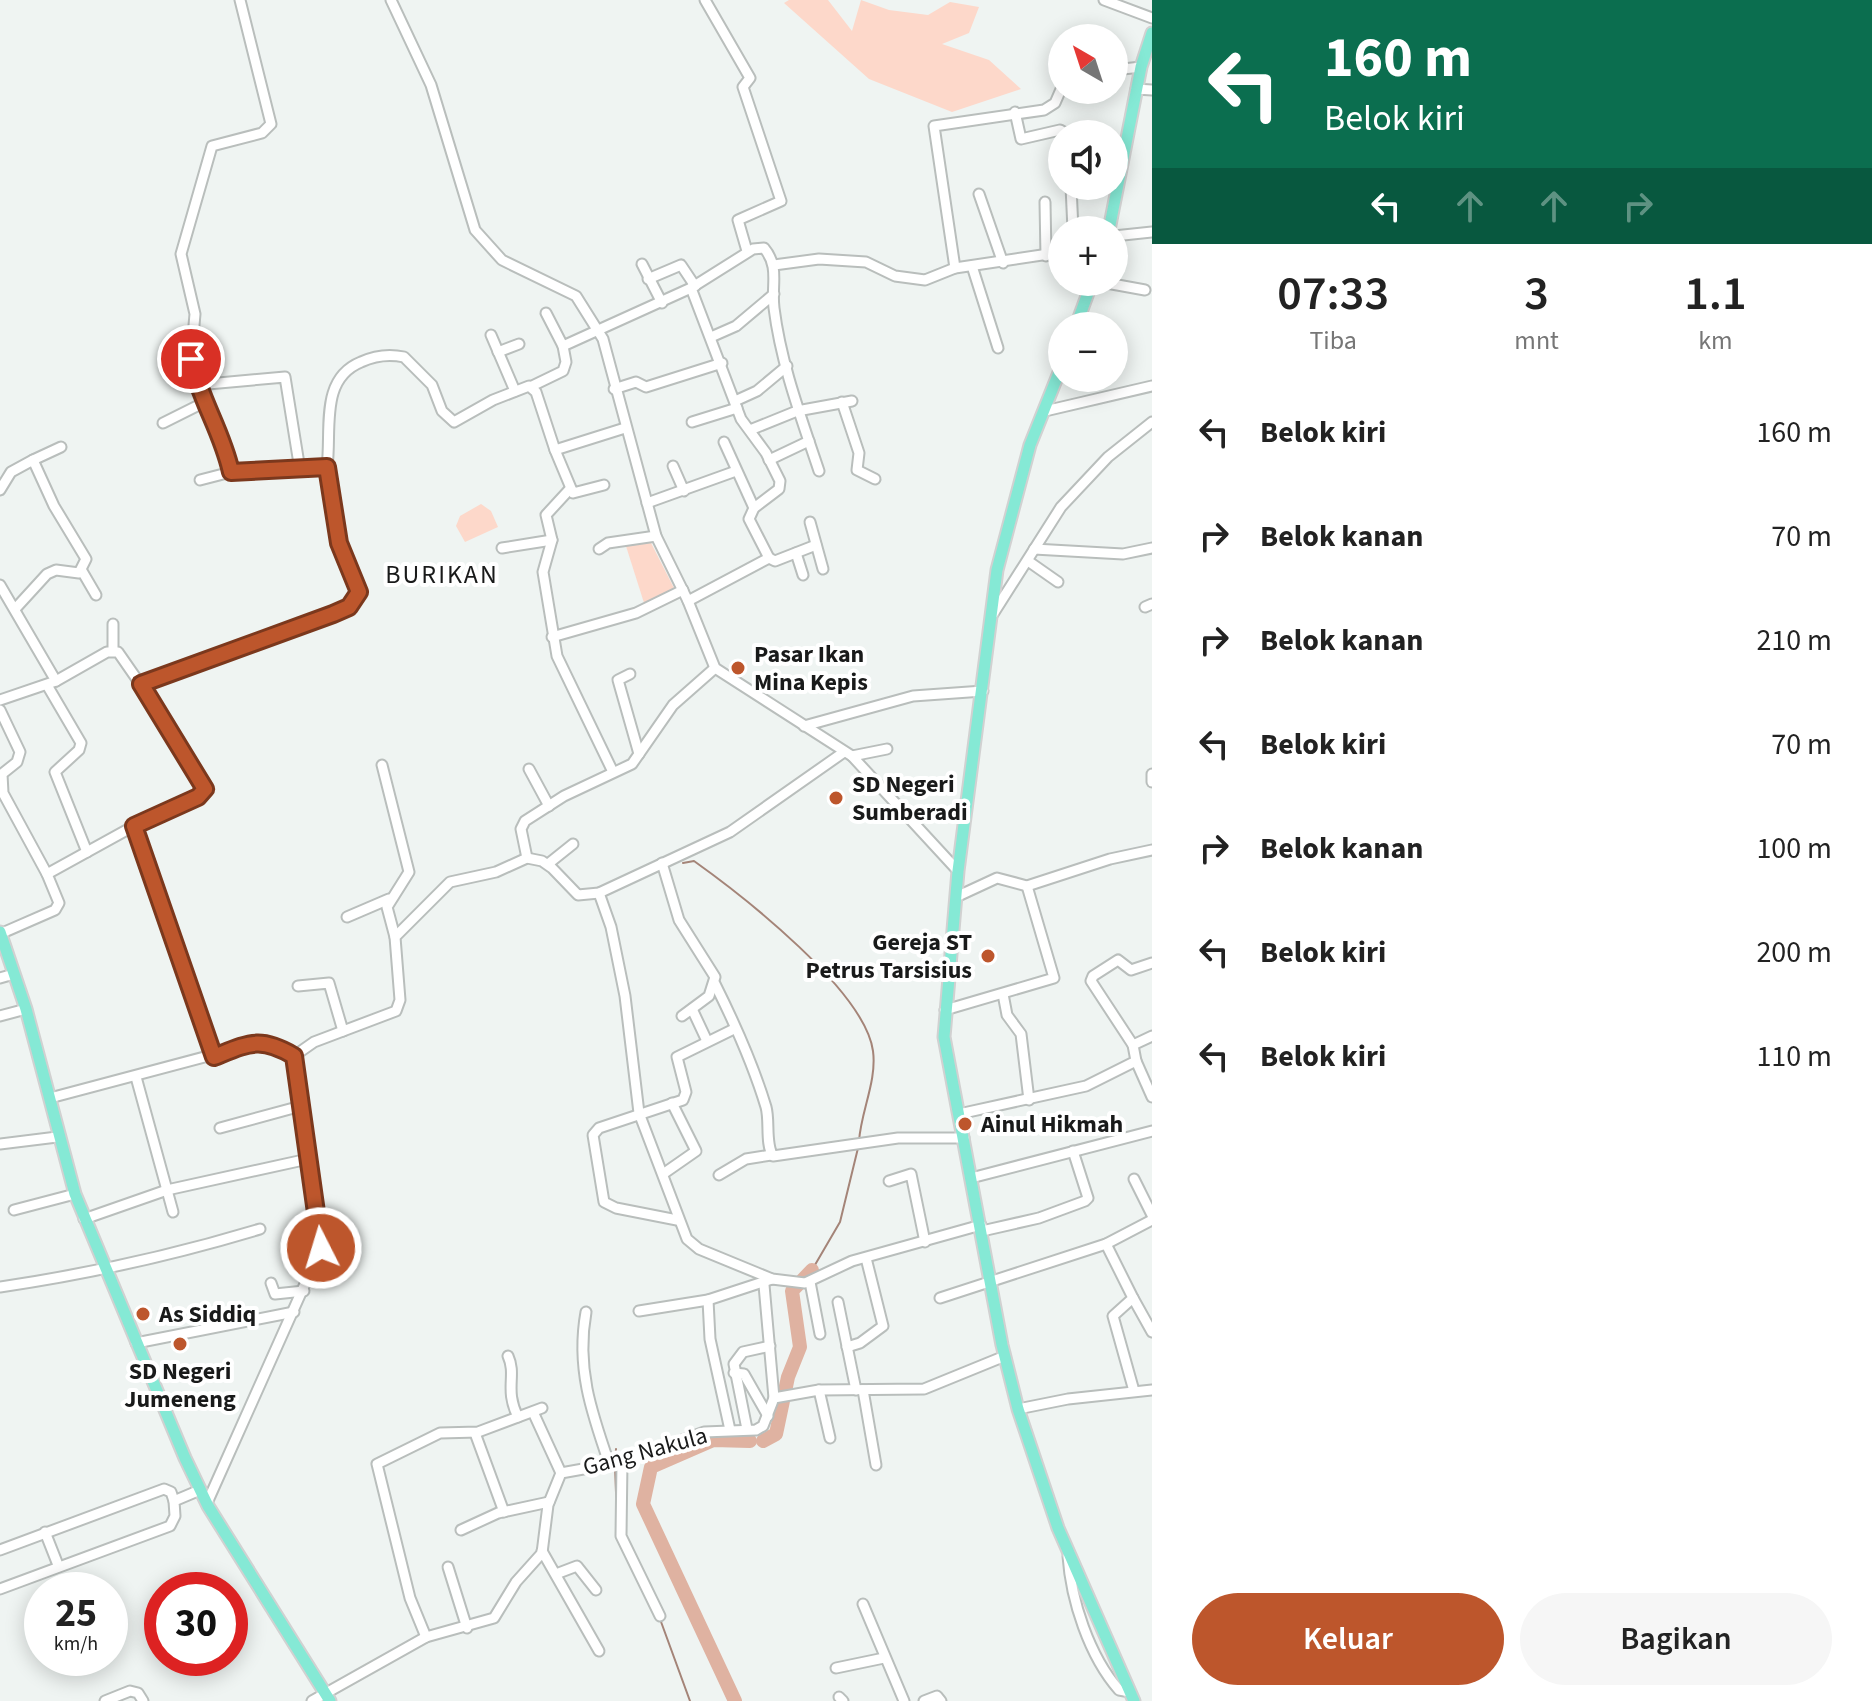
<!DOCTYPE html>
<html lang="id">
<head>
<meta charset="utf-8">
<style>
	:root { --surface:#fff; --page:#f6f6f6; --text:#222; --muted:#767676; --accent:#bd562c }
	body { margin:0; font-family:"Source Sans 3",sans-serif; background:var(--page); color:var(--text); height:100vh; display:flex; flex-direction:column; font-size:30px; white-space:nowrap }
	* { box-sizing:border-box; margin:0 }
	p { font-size:26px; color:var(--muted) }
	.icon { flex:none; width:44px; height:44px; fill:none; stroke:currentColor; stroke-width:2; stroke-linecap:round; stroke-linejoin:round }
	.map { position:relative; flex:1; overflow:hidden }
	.side { display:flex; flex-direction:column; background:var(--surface); width:720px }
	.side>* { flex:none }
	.banner { background:#0b6e4f; color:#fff; overflow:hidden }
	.needle { width:52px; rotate:321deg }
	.controls { position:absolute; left:1048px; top:24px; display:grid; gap:16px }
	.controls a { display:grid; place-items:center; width:80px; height:80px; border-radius:50%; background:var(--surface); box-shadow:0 4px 20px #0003; font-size:40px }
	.speed { position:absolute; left:24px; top:1572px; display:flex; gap:16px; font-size:40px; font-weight:700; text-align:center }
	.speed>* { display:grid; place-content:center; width:104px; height:104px; border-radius:50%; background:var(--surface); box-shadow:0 4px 20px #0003; line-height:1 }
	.speed small { font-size:20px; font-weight:400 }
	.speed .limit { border:12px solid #d22; background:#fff; color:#111 }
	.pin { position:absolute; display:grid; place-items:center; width:68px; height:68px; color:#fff; margin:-34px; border:4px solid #fff; border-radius:50%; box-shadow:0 2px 8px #0007 }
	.me { position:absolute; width:88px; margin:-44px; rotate:355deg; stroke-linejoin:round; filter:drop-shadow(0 0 6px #0008) }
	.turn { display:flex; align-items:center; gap:28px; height:168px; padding:0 40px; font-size:36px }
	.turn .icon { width:104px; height:104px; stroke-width:2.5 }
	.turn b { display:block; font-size:56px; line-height:68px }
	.lanes { display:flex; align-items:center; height:76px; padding:0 40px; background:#0003; justify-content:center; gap:40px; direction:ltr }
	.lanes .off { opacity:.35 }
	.eta { display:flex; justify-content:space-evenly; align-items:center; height:136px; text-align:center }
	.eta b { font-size:48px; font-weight:600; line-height:56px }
	.button { display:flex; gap:16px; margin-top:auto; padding:16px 40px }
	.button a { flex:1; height:92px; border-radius:48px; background:var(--accent); color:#fff; font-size:32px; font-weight:600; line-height:92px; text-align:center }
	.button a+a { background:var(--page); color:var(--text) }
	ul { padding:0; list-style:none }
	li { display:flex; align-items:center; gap:24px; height:104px; padding:0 40px }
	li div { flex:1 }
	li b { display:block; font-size:30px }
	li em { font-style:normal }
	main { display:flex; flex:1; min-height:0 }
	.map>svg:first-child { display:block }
	.green { fill:#fdd8ca }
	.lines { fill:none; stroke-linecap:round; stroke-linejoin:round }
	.stream { stroke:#a48478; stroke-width:2 }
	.river { stroke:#dfb2a1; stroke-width:14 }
	.minor-casing { stroke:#b9bebc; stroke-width:13 }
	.major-casing { stroke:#d1d1d1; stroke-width:15 }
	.minor { stroke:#fff; stroke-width:9 }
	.major { stroke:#85e9d5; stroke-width:11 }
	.route-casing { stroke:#7b381d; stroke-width:20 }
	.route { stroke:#bd562c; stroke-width:14 }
	.poi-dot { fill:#bd562c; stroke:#fff; stroke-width:3 }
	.labels { text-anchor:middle; stroke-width:8; stroke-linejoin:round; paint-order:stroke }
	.poi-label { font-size:24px; font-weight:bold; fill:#191a1a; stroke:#fff; text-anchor:start }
	.street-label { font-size:24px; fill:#191a1a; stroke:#fff }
	.neighbourhood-label { font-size:26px; letter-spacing:2px; fill:#191a1a; stroke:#fff }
</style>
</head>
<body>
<main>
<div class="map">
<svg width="1152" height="1701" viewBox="0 0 1152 1701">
	<rect width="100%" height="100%" fill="#eff4f2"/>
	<g class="green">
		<polygon points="789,0 828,0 852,31 861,0 889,10 928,15 950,2 979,7 969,33 942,44 989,60 1021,89 952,112 869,79 784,3"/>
		<polygon points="481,504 491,511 498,527 465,542 456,526 460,516"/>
		<polygon points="649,539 675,590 645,606 625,543"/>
	</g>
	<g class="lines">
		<g class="stream">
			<path d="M683 863 694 861C743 896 865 991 873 1051 877 1081 861 1111 859 1141"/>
			<polyline points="812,1270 840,1222 858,1148"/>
			<polyline points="615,1460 616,1449"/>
			<polyline points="615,1466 617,1519"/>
			<polyline points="660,1619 690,1701"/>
		</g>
		<g class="river">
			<polyline points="763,1441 776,1434 788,1377 800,1347 792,1291 812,1270"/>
			<polyline points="735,1701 643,1504 651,1467 713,1440 750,1441"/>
		</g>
		<defs>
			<g id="minor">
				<path d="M240 0 271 124 262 133 212 146 181 254 195 314 191 359 197 390 220 435 231 472 327 467C332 430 319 379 361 362 374 356 390 354 404 357L432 385 442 411 454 422 493 400 529 386 536 392 555 450 625 428"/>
				<polyline points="391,0 431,85 475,230 502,260 576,296 603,339 656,536 688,601 715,668 852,756 958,871"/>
				<polyline points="705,0 750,78 743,87 781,201 738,220 747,251"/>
				<polyline points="1104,0 1152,18"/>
				<polyline points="1114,70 1141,67"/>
				<polyline points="1136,89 1152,90"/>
				<polyline points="1015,112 1021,139 1060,130 1067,134"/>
				<polyline points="1071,186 1073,230"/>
				<polyline points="979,194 1003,263"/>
				<polyline points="1045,202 1046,256"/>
				<polyline points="1114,236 1152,232"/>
				<polyline points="642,264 662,303"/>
				<polyline points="774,265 819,259 866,262 895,276 925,280 955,268 1062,252"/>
				<polyline points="972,266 998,348"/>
				<polyline points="955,268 934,126 1044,110 1055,103 1062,87"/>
				<polyline points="648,279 681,265 695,286"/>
				<polyline points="1101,282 1145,290"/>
				<polyline points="546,313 563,346"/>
				<polyline points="491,335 515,391"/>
				<polyline points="711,337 736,326 774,294"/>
				<polyline points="498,352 519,344"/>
				<polyline points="197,385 285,377 300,470"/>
				<polyline points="532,386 563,371 566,362 563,346 691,288"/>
				<polyline points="614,389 636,382 646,387 722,363"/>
				<polyline points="735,401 757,391 787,366"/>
				<polyline points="842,402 859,453 857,470 875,479"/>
				<polyline points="1045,411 1152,386"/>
				<polyline points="692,422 737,408"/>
				<polyline points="163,423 203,403"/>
				<polyline points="750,430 797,411 852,401"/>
				<polyline points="724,442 754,508"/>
				<polyline points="555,450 573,493 604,485"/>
				<polyline points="33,460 61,447"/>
				<polyline points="769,460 809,441"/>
				<polyline points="673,466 684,491"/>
				<polyline points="200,480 231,472"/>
				<polyline points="0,490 11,472 33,460 54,506 86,559 79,573 56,570 47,574 15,609"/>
				<polyline points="569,490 546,515 552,540 543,572 557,656 613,772"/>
				<polyline points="647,503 736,471"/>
				<polyline points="810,522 823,569"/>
				<polyline points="502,548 552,540"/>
				<polyline points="599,549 608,543 656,536"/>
				<polyline points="1034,549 1123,554 1152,548"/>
				<polyline points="796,553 803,575"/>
				<polyline points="769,558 775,561 816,545"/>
				<polyline points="1028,561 1058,582"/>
				<polyline points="82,571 96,595"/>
				<polyline points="0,585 56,681 0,700"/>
				<path d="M688 601 769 558 749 519 754 508 779 489 780 481 766 453 741 419 691 288 753 249 764 248C780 267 771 285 774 308 781 364 801 417 819 471"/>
				<polyline points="1145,607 1152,604"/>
				<polyline points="993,614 1061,507 1108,457 1152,422"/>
				<polyline points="552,637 636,613 683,590"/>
				<polyline points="113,650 113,624"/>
				<polyline points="630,674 618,680 639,754"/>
				<polyline points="141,684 333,614 356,600 359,592 339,543 327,467"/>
				<polyline points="47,685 81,743 79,750 55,772 87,852"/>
				<polyline points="0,710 20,752 17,762 2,774 3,793 47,874"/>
				<polyline points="804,726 913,696 983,691"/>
				<polyline points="852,756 887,749"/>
				<polyline points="382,765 409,872 387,907 395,937"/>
				<polyline points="529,769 549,806"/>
				<polyline points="1152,774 1152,782"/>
				<polyline points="134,826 214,1057"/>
				<polyline points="527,858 521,829 525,821 564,796 632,764 673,705 715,668"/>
				<polyline points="662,863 679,920 715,977 709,996 682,1016"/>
				<polyline points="548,864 573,844"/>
				<polyline points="599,893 611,927 625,996 639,1113 687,1239 699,1249 772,1279 805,1283 852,1261 981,1225"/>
				<polyline points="956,897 997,878 1027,886 1110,859 1152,850"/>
				<polyline points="347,917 389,899"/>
				<polyline points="0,934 55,910 59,903 47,874 134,826 198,797 205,789 159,711 118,652 107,652 56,681"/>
				<polyline points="0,978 14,974"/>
				<path d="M715 984C735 1024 753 1064 766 1107 770 1121 765 1144 773 1156L898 1138H964"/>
				<polyline points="298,986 329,983 343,1031"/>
				<polyline points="1003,994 1007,1015 1021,1034 1029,1100"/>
				<polyline points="692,1009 707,1041"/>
				<polyline points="945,1010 1054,978 1027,886"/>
				<polyline points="0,1016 26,1009"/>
				<polyline points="1133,1045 1091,981 1093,976 1118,960 1131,970 1152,963"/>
				<polyline points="294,1056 314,1042 396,1011 400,1000 395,937 450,882 496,872 527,858 542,861 552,868 578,895 599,893 730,832 844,752"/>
				<polyline points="1136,1061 1152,1097"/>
				<polyline points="136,1077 173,1212"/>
				<polyline points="50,1098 261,1042 272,1043 294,1056"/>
				<polyline points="959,1114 1086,1086 1136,1061 1133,1045 1152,1036"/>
				<polyline points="220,1128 301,1106"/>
				<polyline points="0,1144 57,1137"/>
				<polyline points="663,1174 696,1151 672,1103"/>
				<polyline points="719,1175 746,1159 771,1155"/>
				<polyline points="971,1178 1152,1131"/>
				<polyline points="1134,1179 1152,1215"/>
				<polyline points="889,1181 911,1174 925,1242"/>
				<polyline points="14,1210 75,1194"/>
				<polyline points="84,1219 167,1190 308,1159"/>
				<polyline points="677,1220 616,1208 604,1202 593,1135 599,1128 683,1100 686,1092 677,1057 734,1029"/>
				<polyline points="982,1231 1039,1218 1085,1201 1088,1198 1073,1151"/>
				<polyline points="1106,1244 1133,1298 1113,1316 1134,1391"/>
				<polyline points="810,1282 820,1334"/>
				<polyline points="271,1283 275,1294 304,1291"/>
				<polyline points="764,1285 774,1398"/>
				<path d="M0 1287C89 1274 174 1255 260 1229"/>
				<polyline points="940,1298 1106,1244 1152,1220"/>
				<polyline points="1133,1298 1152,1332"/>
				<polyline points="708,1300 710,1339 730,1430"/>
				<polyline points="838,1302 856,1390"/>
				<polyline points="639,1311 708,1300 772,1279"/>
				<path d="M586 1312C576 1367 591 1411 609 1463"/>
				<polyline points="136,1343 294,1312"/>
				<polyline points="847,1347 860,1343 883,1326 866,1258"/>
				<path d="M508 1356C517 1376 504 1389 518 1417"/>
				<polyline points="734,1373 744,1374 768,1416"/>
				<polyline points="819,1390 830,1438"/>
				<polyline points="863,1390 876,1465"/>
				<polyline points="1018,1409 1068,1399 1152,1390"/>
				<polyline points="533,1412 561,1473"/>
				<polyline points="747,1429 734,1364 743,1352 770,1346"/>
				<polyline points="475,1433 504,1512"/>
				<polyline points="622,1462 621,1536 660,1616"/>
				<polyline points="207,1503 321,1248 294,1056"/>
				<polyline points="461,1530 498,1513 549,1502"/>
				<polyline points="45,1532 58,1565"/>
				<polyline points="0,1550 164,1489 171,1492 174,1501"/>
				<polyline points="542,1551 599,1651"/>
				<path d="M1068 1556C1071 1600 1089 1656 1119 1690L1130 1692"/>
				<polyline points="448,1567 467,1628"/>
				<polyline points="556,1574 577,1566 596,1590"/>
				<polyline points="0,1589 170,1526 175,1516 174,1501 200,1490"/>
				<polyline points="863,1604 904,1701"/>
				<polyline points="426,1637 410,1598 377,1464 440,1433 478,1432 542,1408"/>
				<polyline points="836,1668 884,1658"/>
				<polyline points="839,1697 843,1701"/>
				<polyline points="105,1701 130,1691 138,1693 143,1701"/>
				<polyline points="312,1701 426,1637 494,1618 516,1582 542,1553 548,1505 561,1473 622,1462 704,1432 756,1430 763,1426 774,1398 819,1390 924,1389 1005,1356"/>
				<polyline points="924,1701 937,1696 941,1701"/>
			</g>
			<g id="major">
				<polyline points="1109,230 1141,67 1152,33"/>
				<polyline points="1076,326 1092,282"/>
				<polyline points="1062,365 1030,445 997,570 958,871 944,1037 1002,1345 1018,1409 1058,1528 1134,1701"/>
				<polyline points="0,932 26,1009 75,1194 185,1458 208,1506 330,1701"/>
			</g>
		</defs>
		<use href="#minor" class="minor-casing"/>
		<use href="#major" class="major-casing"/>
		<use href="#minor" class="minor"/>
		<use href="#major" class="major"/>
	</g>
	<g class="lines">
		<defs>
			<path id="route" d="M191 359C200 400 222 431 231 472L327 467 339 543 359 592 349 607 333 614 141 684 205 789 198 797 134 826 214 1057C249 1043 260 1036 294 1056L321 1248"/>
		</defs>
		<use href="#route" class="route-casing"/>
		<use href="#route" class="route"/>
	</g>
	<g class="poi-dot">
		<circle cx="738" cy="668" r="8"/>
		<circle cx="836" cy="798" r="8"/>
		<circle cx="988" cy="956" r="8"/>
		<circle cx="965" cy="1124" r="8"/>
		<circle cx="143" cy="1314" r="8"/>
		<circle cx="180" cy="1344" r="8"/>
	</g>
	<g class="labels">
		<g class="poi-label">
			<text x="754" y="662">Pasar Ikan<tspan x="754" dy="28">Mina Kepis</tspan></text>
			<text x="852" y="792">SD Negeri<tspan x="852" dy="28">Sumberadi</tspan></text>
			<text x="972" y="950" text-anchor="end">Gereja ST<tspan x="972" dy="28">Petrus Tarsisius</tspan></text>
			<text x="981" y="1132">Ainul Hikmah</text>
			<text x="159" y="1322">As Siddiq</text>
			<text x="180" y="1379" text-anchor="middle">SD Negeri<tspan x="180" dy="28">Jumeneng</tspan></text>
		</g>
		<g class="street-label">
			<text transform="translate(645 1451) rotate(-15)" y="8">Gang Nakula</text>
		</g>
		<g class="neighbourhood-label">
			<text x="442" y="583">BURIKAN</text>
		</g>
	</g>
</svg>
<div class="controls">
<a><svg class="needle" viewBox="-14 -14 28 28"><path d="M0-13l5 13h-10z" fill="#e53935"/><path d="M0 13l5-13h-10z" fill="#767676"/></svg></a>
<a><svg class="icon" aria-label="sound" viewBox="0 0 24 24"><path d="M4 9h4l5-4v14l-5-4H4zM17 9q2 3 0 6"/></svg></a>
<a>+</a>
<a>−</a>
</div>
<div class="speed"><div>25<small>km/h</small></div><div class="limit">30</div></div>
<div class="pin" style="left:191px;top:359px;background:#d93025"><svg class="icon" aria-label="arrive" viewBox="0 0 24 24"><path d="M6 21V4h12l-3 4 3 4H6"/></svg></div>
<svg class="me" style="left:321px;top:1248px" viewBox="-20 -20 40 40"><circle r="17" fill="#bd562c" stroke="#fff" stroke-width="3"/><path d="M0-11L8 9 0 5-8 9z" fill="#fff"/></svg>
</div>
<section class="side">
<div class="banner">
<div class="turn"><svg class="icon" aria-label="left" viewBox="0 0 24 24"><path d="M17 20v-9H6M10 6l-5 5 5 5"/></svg><div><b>160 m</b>Belok kiri</div></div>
<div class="lanes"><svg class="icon" aria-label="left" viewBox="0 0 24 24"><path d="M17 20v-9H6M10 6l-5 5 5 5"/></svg><svg class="icon off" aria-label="ahead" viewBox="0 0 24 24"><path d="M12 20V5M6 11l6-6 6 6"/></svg><svg class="icon off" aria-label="ahead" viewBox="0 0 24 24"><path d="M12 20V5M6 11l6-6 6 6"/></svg><svg class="icon off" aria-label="right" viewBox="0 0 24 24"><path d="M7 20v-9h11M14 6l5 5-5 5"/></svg></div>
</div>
<div class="eta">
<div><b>07:33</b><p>Tiba</p></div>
<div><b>3</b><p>mnt</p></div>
<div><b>1.1</b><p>km</p></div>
</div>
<ul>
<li><svg class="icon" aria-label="left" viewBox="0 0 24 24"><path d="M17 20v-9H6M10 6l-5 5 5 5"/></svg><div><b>Belok kiri</b></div><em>160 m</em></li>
<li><svg class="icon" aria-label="right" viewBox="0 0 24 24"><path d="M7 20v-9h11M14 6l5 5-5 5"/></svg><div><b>Belok kanan</b></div><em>70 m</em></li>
<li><svg class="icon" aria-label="right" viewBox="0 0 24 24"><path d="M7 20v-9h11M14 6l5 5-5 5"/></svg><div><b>Belok kanan</b></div><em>210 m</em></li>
<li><svg class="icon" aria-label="left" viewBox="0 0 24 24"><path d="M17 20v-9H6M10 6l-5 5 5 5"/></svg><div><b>Belok kiri</b></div><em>70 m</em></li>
<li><svg class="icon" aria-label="right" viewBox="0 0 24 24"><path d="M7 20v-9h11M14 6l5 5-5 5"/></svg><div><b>Belok kanan</b></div><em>100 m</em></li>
<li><svg class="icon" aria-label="left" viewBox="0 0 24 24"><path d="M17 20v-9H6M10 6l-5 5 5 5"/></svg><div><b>Belok kiri</b></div><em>200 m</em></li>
<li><svg class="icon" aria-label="left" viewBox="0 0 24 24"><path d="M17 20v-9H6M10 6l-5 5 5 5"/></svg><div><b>Belok kiri</b></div><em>110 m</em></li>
</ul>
<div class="button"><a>Keluar</a><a>Bagikan</a></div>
</section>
</main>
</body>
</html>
